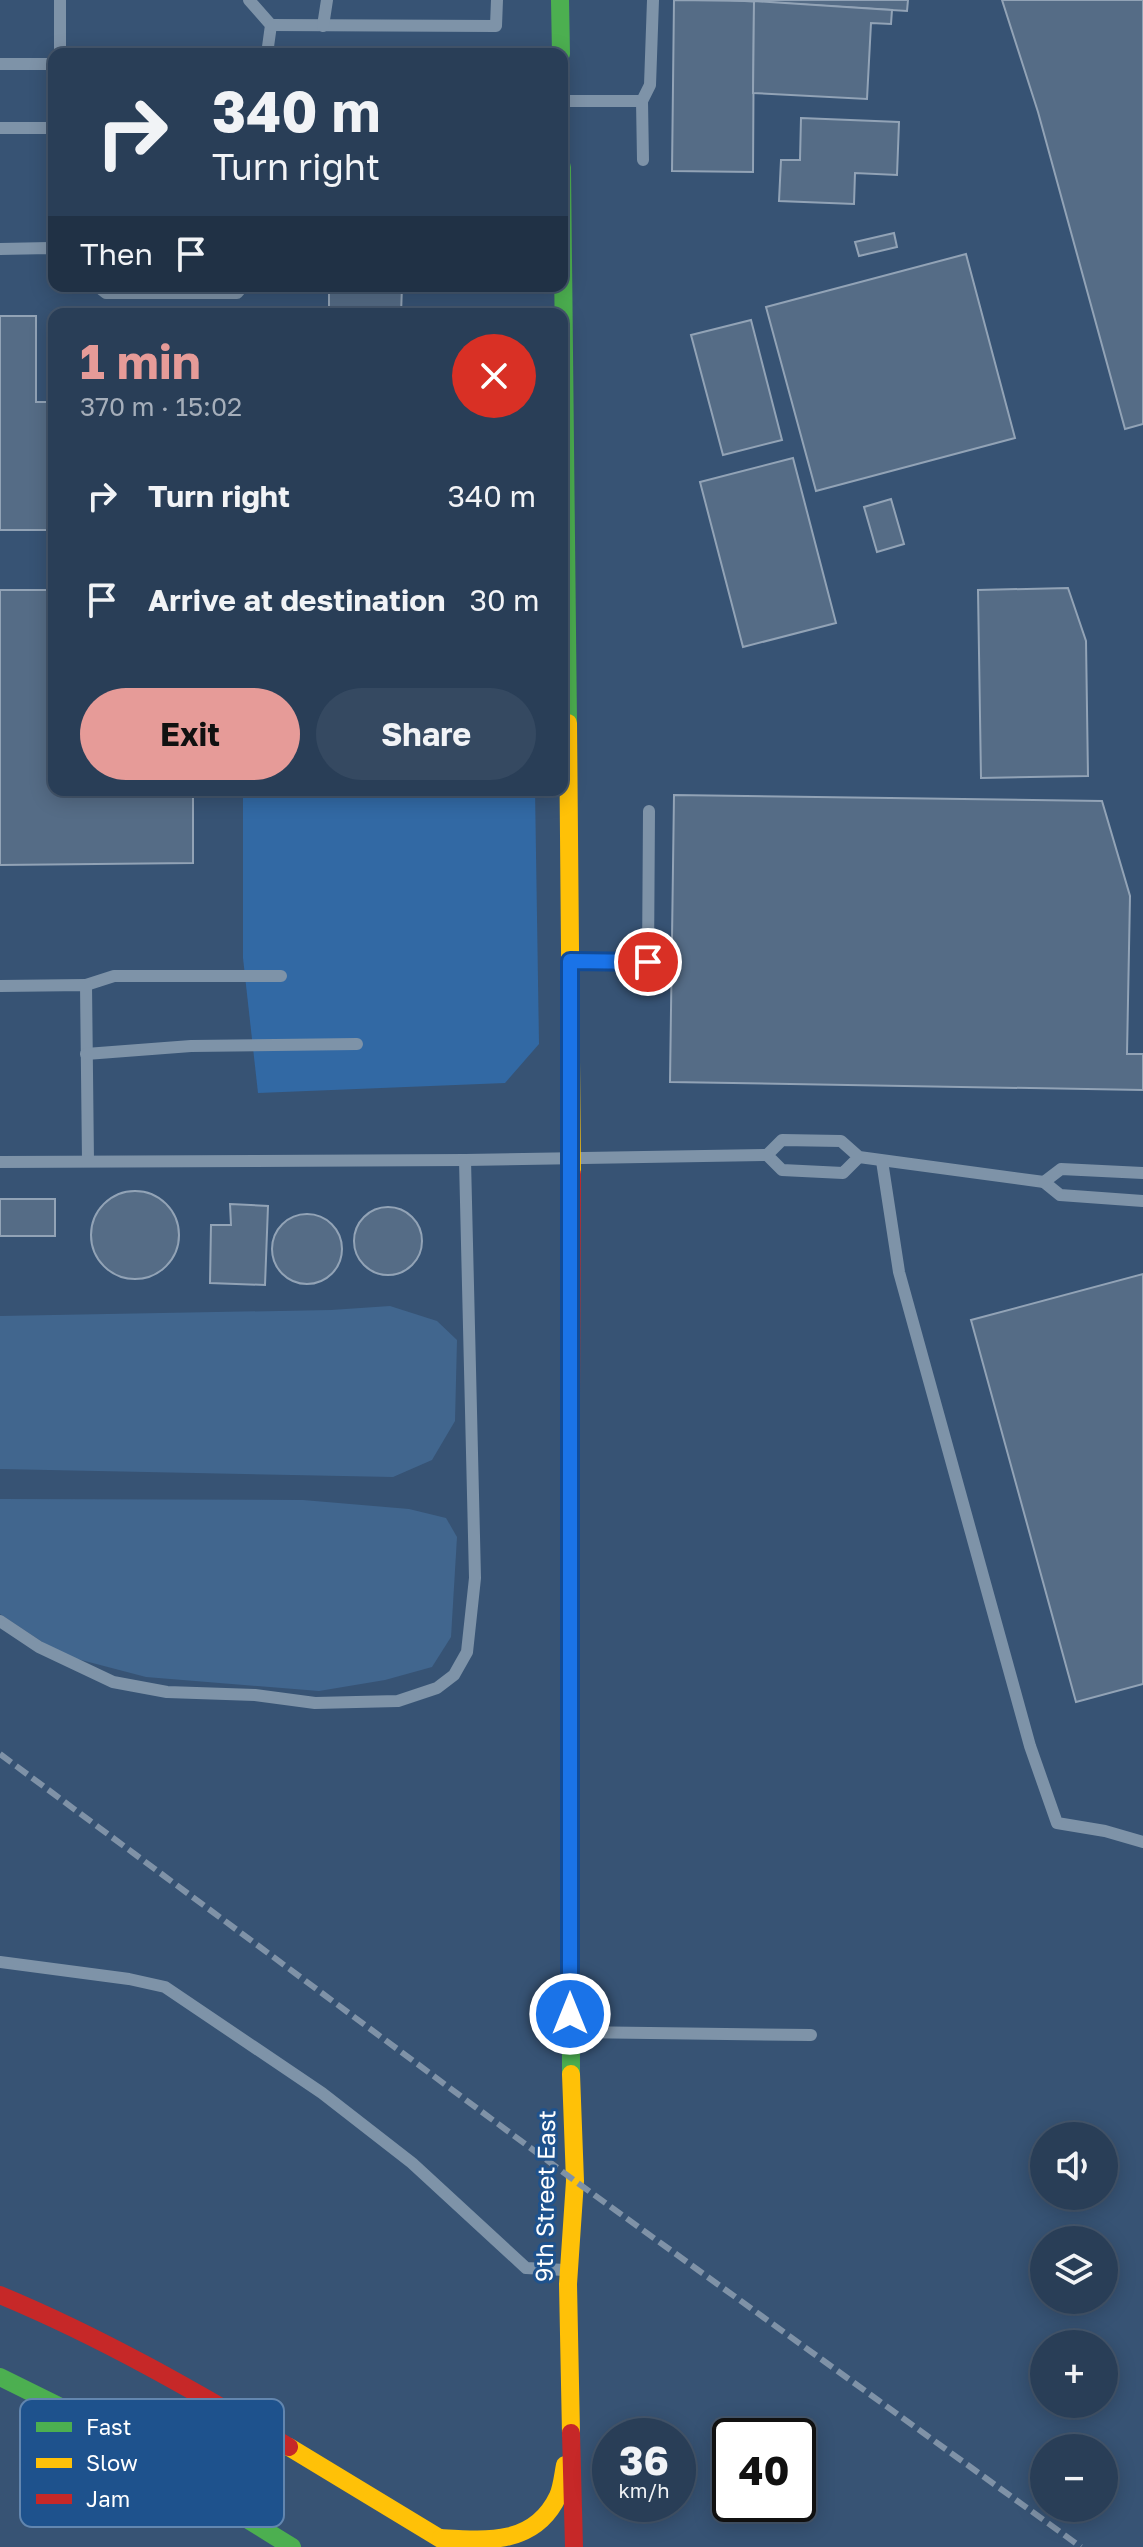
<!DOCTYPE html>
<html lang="en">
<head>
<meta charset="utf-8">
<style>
	:root { --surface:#293e57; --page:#354961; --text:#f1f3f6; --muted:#a5aeba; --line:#45576d; --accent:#e69b98 }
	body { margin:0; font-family:"Golos Text",sans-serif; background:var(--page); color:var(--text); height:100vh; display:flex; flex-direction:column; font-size:30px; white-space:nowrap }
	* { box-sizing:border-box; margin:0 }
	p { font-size:26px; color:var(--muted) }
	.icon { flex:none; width:44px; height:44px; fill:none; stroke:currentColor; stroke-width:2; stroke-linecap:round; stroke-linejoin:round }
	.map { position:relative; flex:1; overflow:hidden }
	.details { position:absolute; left:48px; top:308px; width:520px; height:488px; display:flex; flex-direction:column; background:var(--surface); border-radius:16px; box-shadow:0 4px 20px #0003,0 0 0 2px var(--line) }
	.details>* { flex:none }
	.hud { position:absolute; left:48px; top:48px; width:520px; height:244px; border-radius:16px; box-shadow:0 4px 20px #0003,0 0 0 2px var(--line); background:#293e57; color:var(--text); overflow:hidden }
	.buttons { position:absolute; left:1030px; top:2122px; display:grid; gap:16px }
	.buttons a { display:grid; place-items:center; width:88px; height:88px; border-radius:50%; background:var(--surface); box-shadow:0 4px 20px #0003,0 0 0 2px var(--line); font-size:40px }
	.speed { position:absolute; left:592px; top:2418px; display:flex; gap:16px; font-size:40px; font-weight:700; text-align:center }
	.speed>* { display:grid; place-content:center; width:104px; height:104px; border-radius:50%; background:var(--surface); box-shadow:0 4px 20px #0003,0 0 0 2px var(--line); line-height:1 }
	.speed small { font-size:20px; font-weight:400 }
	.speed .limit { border:4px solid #111; border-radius:12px; background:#fff; color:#111 }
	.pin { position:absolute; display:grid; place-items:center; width:68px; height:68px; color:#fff; margin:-34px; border:4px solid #fff; border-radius:50%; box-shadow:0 2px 8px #0007 }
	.me { position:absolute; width:88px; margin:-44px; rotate:0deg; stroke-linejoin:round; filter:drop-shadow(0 0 6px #0008) }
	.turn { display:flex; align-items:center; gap:28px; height:168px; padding:0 32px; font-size:36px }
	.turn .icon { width:104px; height:104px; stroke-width:2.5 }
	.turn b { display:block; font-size:56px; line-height:68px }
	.then { display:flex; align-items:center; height:76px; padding:0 32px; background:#0003; gap:16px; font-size:30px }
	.round { display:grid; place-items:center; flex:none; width:84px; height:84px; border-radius:42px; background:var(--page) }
	.headline { display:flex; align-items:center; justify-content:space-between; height:136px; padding:0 32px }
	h1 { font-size:48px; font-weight:700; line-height:60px; color:var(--accent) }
	.cta { display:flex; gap:16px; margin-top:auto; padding:16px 32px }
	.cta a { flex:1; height:92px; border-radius:48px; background:var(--accent); color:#111; font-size:32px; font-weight:700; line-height:92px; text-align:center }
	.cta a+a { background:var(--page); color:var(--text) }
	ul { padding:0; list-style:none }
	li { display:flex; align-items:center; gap:24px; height:104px; padding:0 32px }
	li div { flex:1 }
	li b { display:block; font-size:30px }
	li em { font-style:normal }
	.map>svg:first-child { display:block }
	.green { fill:#3269a4 }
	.water { fill:#41668e }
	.building { fill:#556c86; stroke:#92a3b6; stroke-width:2 }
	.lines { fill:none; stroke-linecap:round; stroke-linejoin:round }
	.lane { stroke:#7e93a8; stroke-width:12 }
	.fast { stroke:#4caf50; stroke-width:18 }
	.slow { stroke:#ffc107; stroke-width:18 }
	.jam { stroke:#c62828; stroke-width:18 }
	.rail { stroke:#7f92a7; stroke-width:6; stroke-dasharray:14 6; stroke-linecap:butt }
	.route-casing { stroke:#114b97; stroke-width:20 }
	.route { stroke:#1a73e8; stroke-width:14 }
	.labels { text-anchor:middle; stroke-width:6; stroke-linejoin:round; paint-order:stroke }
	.street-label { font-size:24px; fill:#fff; stroke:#1e528d }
	.key { fill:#1e528d; stroke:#6286af; stroke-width:2 }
	.key-label { font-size:22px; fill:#fff }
</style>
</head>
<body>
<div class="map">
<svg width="1143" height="2547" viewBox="0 0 1143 2547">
	<rect width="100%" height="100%" fill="#375374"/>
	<polygon class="green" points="243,790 535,790 539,1044 505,1083 258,1093 243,958"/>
	<g class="water">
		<polygon points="390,1306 437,1321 457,1340 455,1421 432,1460 393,1477 0,1469 0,1316 331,1310"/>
		<polygon points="0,1499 303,1500 409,1509 446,1518 457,1537 451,1637 432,1667 385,1680 319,1691 146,1677 62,1655 0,1614"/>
	</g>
	<g class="building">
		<polygon points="674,0 754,1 753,172 672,171"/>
		<polygon points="729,0 908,0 907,11"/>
		<polygon points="1002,0 1143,0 1143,424 1125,429 1038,112"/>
		<polygon points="754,1 892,10 891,24 871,23 867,99 753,93"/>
		<polygon points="801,118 899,122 897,175 855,173 854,204 779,201 781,160 800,160"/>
		<polygon points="894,233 897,247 859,256 855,242"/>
		<polygon points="966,254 1015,438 816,491 766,307"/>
		<polygon points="329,286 402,286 401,314 329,314"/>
		<polygon points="0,316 36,316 36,402 54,402 54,530 0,530"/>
		<polygon points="751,320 782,440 723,455 691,335"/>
		<polygon points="793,458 836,623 743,647 700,482"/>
		<polygon points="891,499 904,544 877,552 864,507"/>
		<polygon points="1068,588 1086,641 1088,776 981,778 978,590"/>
		<polygon points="0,590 54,590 54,790 193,790 193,863 0,865"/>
		<polygon points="674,795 1102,801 1130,896 1127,1054 1143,1054 1143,1090 670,1082"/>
		<circle cx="135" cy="1235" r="44"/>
		<rect x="0" y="1199" width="55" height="37"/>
		<polygon points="230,1204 268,1206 265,1285 210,1283 211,1225 231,1225"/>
		<circle cx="388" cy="1241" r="34"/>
		<circle cx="307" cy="1249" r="35"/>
		<polygon points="1143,1274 1143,1684 1076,1702 971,1320"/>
	</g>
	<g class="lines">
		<g class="lane">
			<polyline points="60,0 60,54"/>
			<polyline points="249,0 271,25 267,54"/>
			<polyline points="271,25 496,26 497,0"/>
			<polyline points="323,26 327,0"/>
			<polyline points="0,64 54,64"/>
			<polyline points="562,101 642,101"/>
			<polyline points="0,128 54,128"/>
			<polyline points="643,160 642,101 650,85 653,0"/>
			<polyline points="0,249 50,248 54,252"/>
			<polyline points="97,286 106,293 237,293 243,286"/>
			<polyline points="573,961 648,962 649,811"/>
			<polyline points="86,985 114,976 281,976"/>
			<polyline points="0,986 86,985 88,1161"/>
			<polyline points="86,1054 191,1046 357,1044"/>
			<polyline points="859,1157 843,1173 782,1170 767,1155 782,1140 841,1141 859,1157 1044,1182"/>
			<polyline points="882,1161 899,1272 1030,1746 1057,1823 1105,1831 1143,1842"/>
			<polyline points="0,1162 465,1160 767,1155"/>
			<polyline points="1143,1173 1061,1169 1044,1182 1060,1195 1143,1201"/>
			<polyline points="0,1621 39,1647 113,1682 167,1692 255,1695 315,1703 398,1701 437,1688 454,1675 467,1652 475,1578 465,1160"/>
			<polyline points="0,1962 129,1979 165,1987 322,2093 412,2163 526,2268 565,2270"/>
			<polyline points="573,2032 811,2035"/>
		</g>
		<g class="fast">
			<polyline points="560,0 561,54"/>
			<polyline points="562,167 568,723"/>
			<polyline points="570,1613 571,2074"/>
			<polyline points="0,2377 83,2418 292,2547"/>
		</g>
		<g class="slow">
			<polyline points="568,723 572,1174"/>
			<polyline points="571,2074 575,2181 568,2284 571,2433"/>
			<polyline points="289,2447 454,2547"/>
			<path d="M441 2538C487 2541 535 2545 558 2496 562 2487 563 2475 565 2465"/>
		</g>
		<g class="jam">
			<polyline points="570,1613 572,1174"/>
			<path d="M0 2295C101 2337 195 2391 289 2447"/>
			<polyline points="571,2433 574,2547"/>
		</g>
		<polyline class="rail" points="0,1754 575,2181 1081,2547"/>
	</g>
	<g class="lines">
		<defs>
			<polyline id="route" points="570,2014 570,961 648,962"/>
		</defs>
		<use href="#route" class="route-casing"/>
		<use href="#route" class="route"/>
	</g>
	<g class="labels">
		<g class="street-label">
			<text transform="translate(546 2196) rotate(-89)" y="8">9th Street East</text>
		</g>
	</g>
	<rect x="20" y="2399" width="264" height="128" rx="12" class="key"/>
	<rect x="36" y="2422" width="36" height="10" fill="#4caf50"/>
	<rect x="36" y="2458" width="36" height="10" fill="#ffc107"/>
	<rect x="36" y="2494" width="36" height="10" fill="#c62828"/>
	<g class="key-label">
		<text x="86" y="2435">Fast</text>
		<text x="86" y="2471">Slow</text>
		<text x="86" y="2507">Jam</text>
	</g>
</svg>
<div class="buttons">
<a><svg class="icon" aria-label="sound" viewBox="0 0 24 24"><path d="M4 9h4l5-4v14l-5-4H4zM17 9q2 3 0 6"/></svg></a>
<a><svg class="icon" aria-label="layers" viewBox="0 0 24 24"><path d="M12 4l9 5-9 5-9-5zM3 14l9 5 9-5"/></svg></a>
<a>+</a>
<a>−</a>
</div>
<div class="speed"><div>36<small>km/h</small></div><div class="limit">40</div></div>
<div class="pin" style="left:648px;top:962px;background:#d93025"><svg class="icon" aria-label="arrive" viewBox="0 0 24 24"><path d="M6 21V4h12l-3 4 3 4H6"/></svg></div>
<svg class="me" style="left:570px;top:2014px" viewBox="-20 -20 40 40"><circle r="17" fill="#1a73e8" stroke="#fff" stroke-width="3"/><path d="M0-11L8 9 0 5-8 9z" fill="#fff"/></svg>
<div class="hud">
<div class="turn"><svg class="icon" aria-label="right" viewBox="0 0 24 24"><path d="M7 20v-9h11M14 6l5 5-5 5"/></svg><div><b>340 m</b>Turn right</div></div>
<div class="then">Then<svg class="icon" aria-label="arrive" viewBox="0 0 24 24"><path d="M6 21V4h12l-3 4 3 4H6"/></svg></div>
</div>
<section class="details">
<div class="headline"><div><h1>1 min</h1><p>370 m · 15:02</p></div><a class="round" style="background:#d93025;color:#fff"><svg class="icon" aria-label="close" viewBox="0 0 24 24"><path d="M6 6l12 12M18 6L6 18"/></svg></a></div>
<ul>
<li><svg class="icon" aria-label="right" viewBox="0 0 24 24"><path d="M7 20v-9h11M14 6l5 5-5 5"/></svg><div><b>Turn right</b></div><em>340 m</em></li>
<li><svg class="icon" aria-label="arrive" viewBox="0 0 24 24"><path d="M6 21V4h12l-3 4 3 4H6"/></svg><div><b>Arrive at destination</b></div><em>30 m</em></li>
</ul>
<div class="cta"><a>Exit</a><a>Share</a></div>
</section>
</div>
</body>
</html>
